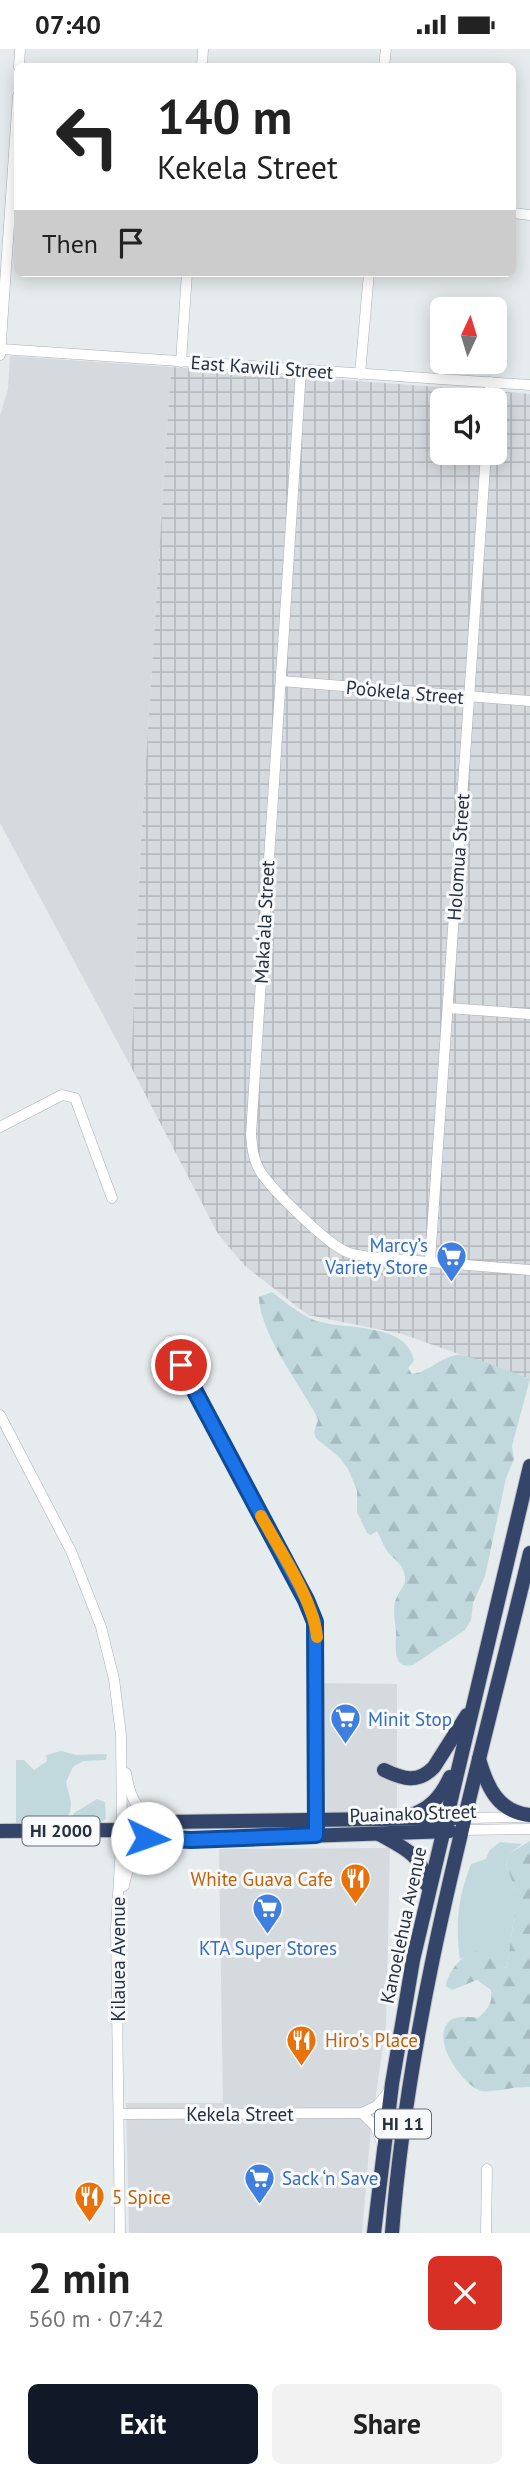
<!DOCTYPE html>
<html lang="en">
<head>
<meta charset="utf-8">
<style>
	:root { --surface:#fff; --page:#f2f2f2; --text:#222; --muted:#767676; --accent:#111827 }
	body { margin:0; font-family:"PT Sans",sans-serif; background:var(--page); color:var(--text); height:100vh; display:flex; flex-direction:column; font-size:26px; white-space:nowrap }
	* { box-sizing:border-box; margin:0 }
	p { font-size:23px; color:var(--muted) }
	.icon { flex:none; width:38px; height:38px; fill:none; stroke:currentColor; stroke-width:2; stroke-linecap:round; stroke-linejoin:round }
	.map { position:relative; height:2184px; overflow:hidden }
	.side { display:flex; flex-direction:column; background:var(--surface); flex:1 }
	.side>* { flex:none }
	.top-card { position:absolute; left:14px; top:14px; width:502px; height:214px; border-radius:10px; box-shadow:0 4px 18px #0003; background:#fff; color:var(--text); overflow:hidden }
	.needle { width:46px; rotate:4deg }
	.controls { position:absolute; left:430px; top:248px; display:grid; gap:14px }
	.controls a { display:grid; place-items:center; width:77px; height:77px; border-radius:10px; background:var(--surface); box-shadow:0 4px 18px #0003; font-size:35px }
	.pin { position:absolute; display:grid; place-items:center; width:60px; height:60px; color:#fff; margin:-30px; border:4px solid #fff; border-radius:50%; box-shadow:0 2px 7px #0007 }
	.me { position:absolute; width:77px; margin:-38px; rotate:93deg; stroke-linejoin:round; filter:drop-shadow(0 0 5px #0008) }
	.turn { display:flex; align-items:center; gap:24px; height:147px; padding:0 28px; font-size:32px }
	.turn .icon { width:91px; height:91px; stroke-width:2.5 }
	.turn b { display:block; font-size:49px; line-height:60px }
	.then { display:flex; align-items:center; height:66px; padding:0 28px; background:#0003; gap:14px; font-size:26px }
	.round { display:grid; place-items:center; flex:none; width:74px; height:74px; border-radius:10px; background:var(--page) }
	.overview { display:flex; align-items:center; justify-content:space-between; height:119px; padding:0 28px }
	h1 { font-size:42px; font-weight:600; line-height:52px }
	.primary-button { display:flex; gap:14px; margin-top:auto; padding:14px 28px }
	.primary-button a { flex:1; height:80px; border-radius:10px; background:var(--accent); color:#fff; font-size:28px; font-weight:600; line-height:80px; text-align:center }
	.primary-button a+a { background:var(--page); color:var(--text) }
	.status { display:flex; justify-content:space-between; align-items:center; height:49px; padding:0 35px; background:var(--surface); direction:ltr }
	.status svg { height:19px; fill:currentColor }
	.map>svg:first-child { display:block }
	.built { fill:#d5dade }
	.industrial { fill:url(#industrial-grid); fill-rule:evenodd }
	.green { fill:#c1d9dd }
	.forest { fill:url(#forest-firs) }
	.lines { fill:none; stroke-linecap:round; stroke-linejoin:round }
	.minor-casing { stroke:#a9afb6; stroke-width:11 }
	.highway-casing { stroke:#c2c5c9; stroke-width:16 }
	.minor { stroke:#fff; stroke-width:10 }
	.highway { stroke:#344569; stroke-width:14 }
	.route-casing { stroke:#114b97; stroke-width:18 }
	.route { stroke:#1a73e8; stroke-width:12 }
	.slow { stroke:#f59e0b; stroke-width:12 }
	.labels { text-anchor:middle; stroke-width:6; stroke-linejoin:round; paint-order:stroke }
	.shield { fill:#f7f9fa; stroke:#656c77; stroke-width:2 }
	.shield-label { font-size:18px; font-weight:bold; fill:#26303f }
	.street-label { font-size:19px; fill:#26303f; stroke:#f7f9fa }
	.shop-label { font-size:19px; fill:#366cbe; stroke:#f7f9fa; text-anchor:start }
	.food-label { font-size:19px; fill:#c56008; stroke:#f7f9fa; text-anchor:start }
</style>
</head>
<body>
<div class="status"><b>07:40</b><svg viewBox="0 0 49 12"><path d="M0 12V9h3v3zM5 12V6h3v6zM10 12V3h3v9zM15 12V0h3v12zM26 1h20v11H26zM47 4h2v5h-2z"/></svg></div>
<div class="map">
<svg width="530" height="2184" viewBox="0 0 530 2184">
	<defs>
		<pattern id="industrial-grid" width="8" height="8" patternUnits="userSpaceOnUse" patternTransform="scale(1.75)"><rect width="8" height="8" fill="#d5dade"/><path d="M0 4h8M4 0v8" fill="none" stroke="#b7bbc0"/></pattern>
		<pattern id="forest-firs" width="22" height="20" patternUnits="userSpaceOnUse" patternTransform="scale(1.75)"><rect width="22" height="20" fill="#c1d9dd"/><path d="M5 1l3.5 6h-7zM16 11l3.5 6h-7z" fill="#a6bbbf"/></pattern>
	</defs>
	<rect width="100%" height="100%" fill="#e6ebee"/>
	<g class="built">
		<polygon points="10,307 171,318 141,792 131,1018 0,774 0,367 8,340"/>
		<polygon points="321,1634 397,1635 397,1759 363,1763 326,1763"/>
		<polygon points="390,1799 386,1977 371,2079 362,2184 129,2184 126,2054 223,2054 219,1800"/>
	</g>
	<path class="industrial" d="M171 318 530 345V1330L402 1285 308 1266 245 1217 218 1185 131 1018 141 792ZM443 352H495V404H443Z"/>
	<g class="green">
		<polygon points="61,1702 76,1706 107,1705 106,1711 83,1712 73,1718 66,1733 71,1754 70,1763 63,1776 16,1776 16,1711 24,1711 34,1721 47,1712 46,1706"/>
		<polygon points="97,1750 105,1753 106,1770 97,1775 74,1776 71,1774 74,1764"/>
		<path d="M500 1793 522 1795 510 1804 506 1814 515 1842V1861L507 1919 499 1917 480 1901 460 1910C455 1873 458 1849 471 1815L486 1810 489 1802Z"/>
	</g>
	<g class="forest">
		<path d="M272 1243C285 1253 299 1265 314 1271 343 1282 408 1272 414 1312L408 1319 412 1325C429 1323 439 1309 457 1306 468 1305 516 1325 530 1330L512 1397 514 1410 506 1429 485 1527 473 1554 471 1571 465 1581 413 1616C392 1621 396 1598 396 1585 396 1573 391 1559 397 1548 400 1540 406 1537 405 1528 404 1515 394 1511 387 1502 383 1496 381 1489 377 1482L371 1486 367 1484 357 1463V1441L348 1420 340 1409 316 1389 314 1383 318 1371 316 1366C299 1334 259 1283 259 1248Z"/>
		<path d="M530 1792V2038C516 2037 489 2044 481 2042 462 2036 428 1988 451 1971 458 1966 470 1968 478 1969 488 1960 493 1954 491 1941L477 1931 452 1941 446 1937C449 1911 491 1881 499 1917L507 1919 515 1861V1842L506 1814 510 1804Z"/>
	</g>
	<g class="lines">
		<defs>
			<g id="minor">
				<polyline points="19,18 20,0"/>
				<polyline points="202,18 203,0"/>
				<polyline points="384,18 386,0"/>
				<polyline points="513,164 530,166"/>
				<polyline points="1,300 530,336"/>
				<polyline points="0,306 18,47"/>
				<polyline points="181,313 187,224"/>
				<path d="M301 321 251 1085C252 1098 253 1110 260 1122 272 1141 327 1195 347 1203 353 1206 361 1206 368 1208L530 1221"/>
				<polyline points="360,325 369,224"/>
				<polyline points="489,352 490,333"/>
				<polyline points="281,632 530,652"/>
				<polyline points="448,959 530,965"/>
				<polyline points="0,1078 62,1046 75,1049 112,1149"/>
				<polyline points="430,1212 486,404"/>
				<polyline points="169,1292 306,1551 315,1573 316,1777"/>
				<polyline points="0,1366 71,1502 101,1578 114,1630 121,1686 122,1781 116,1879 120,2184"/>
				<path d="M126 1724C130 1747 135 1763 159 1771"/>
				<polyline points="465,1769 522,1768"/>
				<polyline points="462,1781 530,1780"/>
				<path d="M124 1837C128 1815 135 1799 158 1791"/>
				<polyline points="362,2064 375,2077 382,2094"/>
				<polyline points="119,2065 362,2064 377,2057 390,2041"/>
				<polyline points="486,2184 487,2120"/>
			</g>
			<g id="highway">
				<path d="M479 1710C487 1738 498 1763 530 1766"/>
				<path d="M384 1721C403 1730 418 1735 434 1718L467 1666"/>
				<path d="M408 1767C429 1761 441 1748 450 1728"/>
				<polyline points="122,1781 129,1774 166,1773 454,1769"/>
				<polyline points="122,1781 129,1788 191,1791 450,1782"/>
				<polyline points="0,1782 122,1781"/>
				<path d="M379 1785C402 1798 424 1806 426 1835"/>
				<polyline points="374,2184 392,2035 413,1911 530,1417"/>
				<path d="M392 2184C410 1953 476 1729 530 1504"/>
			</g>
		</defs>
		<use href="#minor" class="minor-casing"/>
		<use href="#highway" class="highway-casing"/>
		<use href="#minor" class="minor"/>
		<use href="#highway" class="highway"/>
	</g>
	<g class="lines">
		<defs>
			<polyline id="route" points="147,1789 191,1791 316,1786 315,1573 306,1551 181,1316"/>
		</defs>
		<use href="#route" class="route-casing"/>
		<use href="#route" class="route"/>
		<path class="slow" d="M261 1467C279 1500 314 1552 317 1588"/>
	</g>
	<defs>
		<symbol id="supermarket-pin" viewBox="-11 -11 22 30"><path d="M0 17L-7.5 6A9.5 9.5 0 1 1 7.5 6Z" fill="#3f7fe0" stroke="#f7f9fa"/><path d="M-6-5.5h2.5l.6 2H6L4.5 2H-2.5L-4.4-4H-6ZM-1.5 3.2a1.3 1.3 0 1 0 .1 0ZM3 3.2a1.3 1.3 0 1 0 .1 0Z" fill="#fff"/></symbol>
		<symbol id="restaurant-pin" viewBox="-11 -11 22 30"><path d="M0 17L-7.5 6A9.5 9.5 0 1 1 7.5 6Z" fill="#e8710a" stroke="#f7f9fa"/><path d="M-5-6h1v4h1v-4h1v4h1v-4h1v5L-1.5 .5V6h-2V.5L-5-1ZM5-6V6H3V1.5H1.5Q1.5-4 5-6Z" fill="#fff"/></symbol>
	</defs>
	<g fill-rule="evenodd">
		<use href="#supermarket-pin" x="434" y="1190" width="35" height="47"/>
		<use href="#supermarket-pin" x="328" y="1652" width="35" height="47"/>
		<use href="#restaurant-pin" x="338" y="1812" width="35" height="47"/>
		<use href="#supermarket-pin" x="250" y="1842" width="35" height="47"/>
		<use href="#restaurant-pin" x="284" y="1974" width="35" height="47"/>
		<use href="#supermarket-pin" x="242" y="2112" width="35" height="47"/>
		<use href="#restaurant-pin" x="72" y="2130" width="35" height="47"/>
	</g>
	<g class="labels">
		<g class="shield">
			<rect x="22.5" y="1767.5" width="77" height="29" rx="5"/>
			<rect x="375" y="2060.5" width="56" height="29" rx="5"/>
		</g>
		<g class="shield-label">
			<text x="61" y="1788">HI 2000</text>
			<text x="403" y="2081">HI 11</text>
		</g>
		<g class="street-label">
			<text transform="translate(262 318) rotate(4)" y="7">East Kawili Street</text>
			<text transform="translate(405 643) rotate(5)" y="7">Po‘okela Street</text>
			<text transform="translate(458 808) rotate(-86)" y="7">Holomua Street</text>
			<text transform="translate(264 873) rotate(-87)" y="7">Maka‘ala Street</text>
			<text transform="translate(413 1764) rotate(-2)" y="7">Puainako Street</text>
			<text transform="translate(403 1876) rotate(-78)" y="7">Kanoelehua Avenue</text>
			<text transform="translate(118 1910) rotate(-90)" y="7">Kilauea Avenue</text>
			<text x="240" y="2072">Kekela Street</text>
		</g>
		<g class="shop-label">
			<text x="428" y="1203" text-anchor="end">Marcy’s<tspan x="428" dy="22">Variety Store</tspan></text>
			<text x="368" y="1677">Minit Stop</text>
			<text x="268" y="1906" text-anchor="middle">KTA Super Stores</text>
			<text x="282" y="2136">Sack ‘n Save</text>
		</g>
		<g class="food-label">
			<text x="333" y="1837" text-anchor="end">White Guava Cafe</text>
			<text x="325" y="1998">Hiro's Place</text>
			<text x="112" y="2155">5 Spice</text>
		</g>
	</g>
</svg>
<div class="controls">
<a><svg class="needle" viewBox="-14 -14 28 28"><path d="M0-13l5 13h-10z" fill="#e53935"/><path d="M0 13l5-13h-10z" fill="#767676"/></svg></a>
<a><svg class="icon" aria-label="sound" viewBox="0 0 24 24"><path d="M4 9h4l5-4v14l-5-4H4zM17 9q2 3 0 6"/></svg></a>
</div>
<div class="pin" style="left:181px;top:1316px;background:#d93025"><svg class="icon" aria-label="arrive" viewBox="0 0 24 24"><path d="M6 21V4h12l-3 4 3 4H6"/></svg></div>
<svg class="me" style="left:147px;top:1789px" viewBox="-20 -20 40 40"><circle r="19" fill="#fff"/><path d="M0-13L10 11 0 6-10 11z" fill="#1a73e8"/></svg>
<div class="top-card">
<div class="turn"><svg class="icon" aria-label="left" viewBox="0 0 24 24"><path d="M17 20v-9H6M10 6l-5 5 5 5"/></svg><div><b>140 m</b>Kekela Street</div></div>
<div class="then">Then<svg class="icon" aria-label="arrive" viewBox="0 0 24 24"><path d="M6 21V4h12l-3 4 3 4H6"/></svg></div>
</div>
</div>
<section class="side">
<div class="overview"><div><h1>2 min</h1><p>560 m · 07:42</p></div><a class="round" style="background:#d93025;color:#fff"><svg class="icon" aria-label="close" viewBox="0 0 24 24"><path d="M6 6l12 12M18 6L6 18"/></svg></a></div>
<div class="primary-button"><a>Exit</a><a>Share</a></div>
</section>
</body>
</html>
